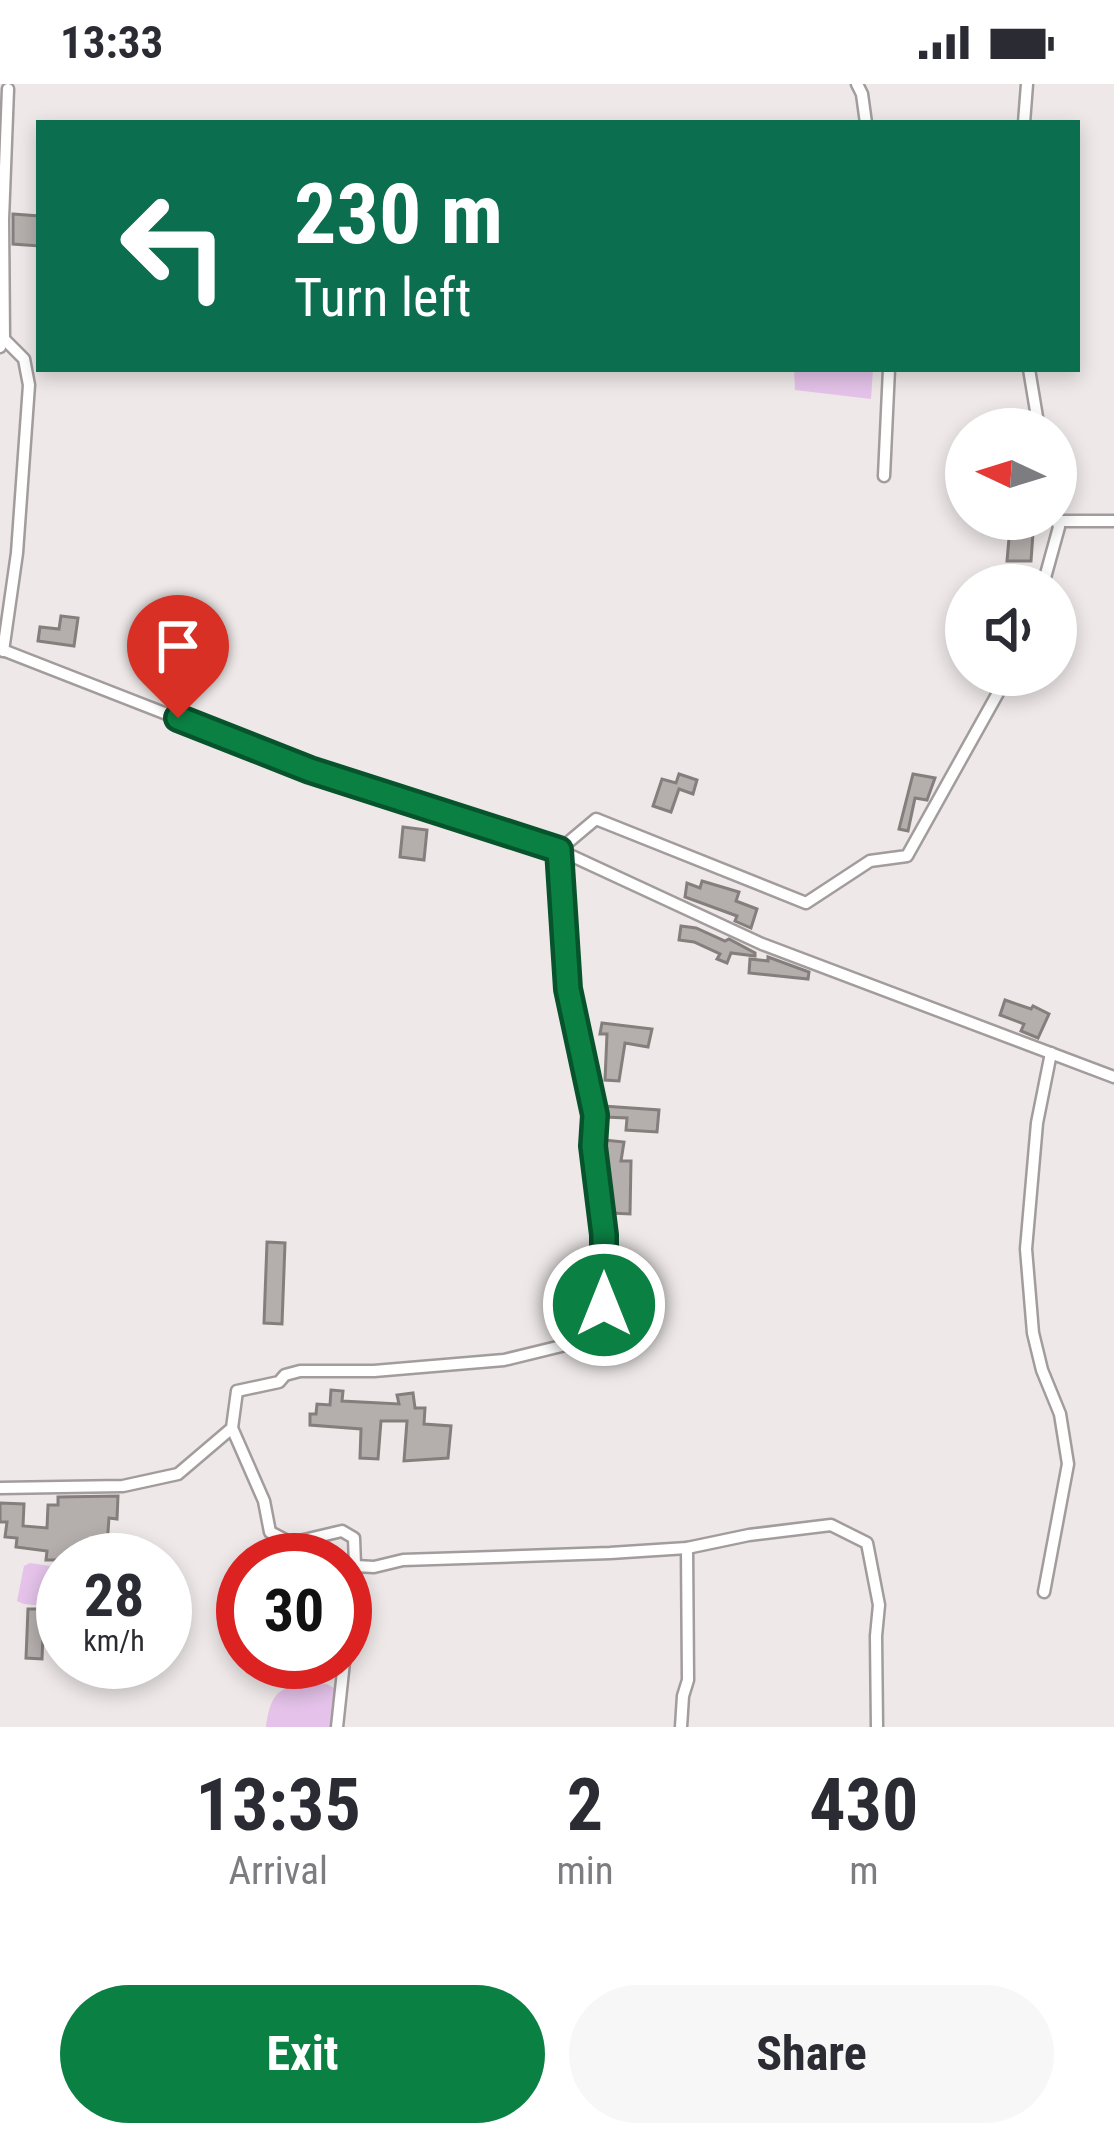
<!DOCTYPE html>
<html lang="en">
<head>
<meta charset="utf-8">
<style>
	:root { --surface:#fff; --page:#f7f7f7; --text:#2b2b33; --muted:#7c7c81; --accent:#0b8043 }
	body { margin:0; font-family:"Roboto Condensed",sans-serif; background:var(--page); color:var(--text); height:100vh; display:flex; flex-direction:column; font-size:45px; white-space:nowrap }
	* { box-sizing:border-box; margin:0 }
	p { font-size:39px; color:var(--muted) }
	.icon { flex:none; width:66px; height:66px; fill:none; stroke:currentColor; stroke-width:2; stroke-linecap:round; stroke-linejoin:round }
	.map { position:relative; height:1643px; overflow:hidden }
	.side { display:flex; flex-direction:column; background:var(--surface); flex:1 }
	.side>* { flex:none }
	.hud { position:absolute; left:36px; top:36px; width:1044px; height:252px; border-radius:0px; box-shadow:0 6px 18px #0003; background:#0b6e4f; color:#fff; overflow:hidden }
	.needle { width:78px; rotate:274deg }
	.tools { position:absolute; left:945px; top:324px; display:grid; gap:24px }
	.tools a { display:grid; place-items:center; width:132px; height:132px; border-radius:50%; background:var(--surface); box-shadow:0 6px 18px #0003; font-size:60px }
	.speed { position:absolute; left:36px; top:1449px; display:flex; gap:24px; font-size:60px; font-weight:700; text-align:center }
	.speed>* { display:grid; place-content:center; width:156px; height:156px; border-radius:50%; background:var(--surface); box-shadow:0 6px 18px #0003; line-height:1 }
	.speed small { font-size:30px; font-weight:400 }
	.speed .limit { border:18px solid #d22; background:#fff; color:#111 }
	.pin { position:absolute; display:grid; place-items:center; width:102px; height:102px; color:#fff; margin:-123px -51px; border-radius:50% 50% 50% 0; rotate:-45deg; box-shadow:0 0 12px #0007 }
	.pin .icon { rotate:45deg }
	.me { position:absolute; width:132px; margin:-66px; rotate:0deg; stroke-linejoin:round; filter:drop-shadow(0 0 9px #0008) }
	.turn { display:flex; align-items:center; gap:42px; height:252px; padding:0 60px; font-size:54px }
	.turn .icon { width:156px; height:156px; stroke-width:2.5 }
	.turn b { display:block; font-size:84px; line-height:102px }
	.eta { display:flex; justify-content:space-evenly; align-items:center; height:204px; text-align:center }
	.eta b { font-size:72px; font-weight:700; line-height:84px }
	.action { display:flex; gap:24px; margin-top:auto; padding:24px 60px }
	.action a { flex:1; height:138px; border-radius:72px; background:var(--accent); color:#fff; font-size:48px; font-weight:700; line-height:138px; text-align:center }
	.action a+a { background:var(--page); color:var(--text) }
	.status { display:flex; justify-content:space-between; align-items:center; height:84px; padding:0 60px; background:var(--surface); direction:ltr }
	.status svg { height:33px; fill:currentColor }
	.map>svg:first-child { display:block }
	.water { fill:#e4c2e9 }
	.building { fill:#b4afad; stroke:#847f7d; stroke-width:3 }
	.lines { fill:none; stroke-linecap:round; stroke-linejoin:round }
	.minor-casing { stroke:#a29c9d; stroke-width:15 }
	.minor { stroke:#fff; stroke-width:10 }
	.route-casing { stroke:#07532c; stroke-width:30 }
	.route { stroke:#0b8043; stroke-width:21 }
</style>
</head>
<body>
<div class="status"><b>13:33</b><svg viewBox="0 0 49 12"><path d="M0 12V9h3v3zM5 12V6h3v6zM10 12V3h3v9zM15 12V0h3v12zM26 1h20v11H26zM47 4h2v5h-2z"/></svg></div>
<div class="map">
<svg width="1114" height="1643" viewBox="0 0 1114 1643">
	<rect width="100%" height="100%" fill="#eee8e8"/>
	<g class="water">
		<polygon points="794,285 873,285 871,315 795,306"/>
		<polygon points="30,1479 63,1484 63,1524 24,1520 17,1517 24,1482"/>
		<path d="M327 1600 336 1605 333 1643H266C272 1598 286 1603 327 1600Z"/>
	</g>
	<g class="building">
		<polygon points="13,130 39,132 39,162 13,160"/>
		<polygon points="1021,435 1034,435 1031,477 1007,477 1010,443 1020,444"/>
		<polygon points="61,532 78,534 74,562 38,557 40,543 59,545"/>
		<polygon points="679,690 697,696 693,710 679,705 671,728 653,722 662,695 676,699"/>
		<polygon points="913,690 935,694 927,716 915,714 908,747 899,745"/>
		<polygon points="403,743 427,746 424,776 400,773"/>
		<polygon points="702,797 739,808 736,817 757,825 751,844 735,837 737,832 685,813 687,799 700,804"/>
		<polygon points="681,842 696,844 725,857 729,855 755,869 755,872 731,869 727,879 717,875 720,870 694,858 679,856"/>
		<polygon points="768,873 809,888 808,895 749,889 750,875 768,877"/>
		<polygon points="1005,916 1031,925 1033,922 1049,930 1038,954 1021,947 1024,940 1000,931"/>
		<polygon points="602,939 652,945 648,963 625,959 619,997 605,996 607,950 600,950"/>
		<polygon points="603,1022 659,1026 657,1048 626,1046 627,1034 605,1033"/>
		<polygon points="604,1056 624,1058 621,1077 631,1077 630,1130 611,1129"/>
		<polygon points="267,1158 285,1159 282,1240 264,1239"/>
		<polygon points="570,1182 586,1183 586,1192 594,1193 593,1227 576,1226 577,1198 570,1197"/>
		<polygon points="331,1306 343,1307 342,1317 399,1320 397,1311 413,1309 415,1324 425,1324 424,1340 451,1342 448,1374 404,1377 407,1337 381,1337 378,1375 360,1374 361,1345 310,1341 310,1330 316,1330 317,1320 330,1321"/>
		<polygon points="118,1412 117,1435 109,1434 107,1462 117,1462 116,1476 46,1476 47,1467 16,1463 17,1454 5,1453 7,1438 0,1438 0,1419 24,1420 23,1442 47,1444 48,1421 58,1421 58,1413"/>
		<polygon points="28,1525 44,1525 42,1575 26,1574"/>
	</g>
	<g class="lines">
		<defs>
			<g id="minor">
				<polyline points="857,0 862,10 866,39"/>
				<polyline points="1024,39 1027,0"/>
				<polyline points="0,263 4,255 3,135 8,5"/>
				<polyline points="1029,285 1039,345"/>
				<polyline points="884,392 889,285"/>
				<polyline points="1057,437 1114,437"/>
				<polyline points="1043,501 1059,443 1056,433"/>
				<polyline points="0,565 310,686 559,766 762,860 1114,993"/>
				<polyline points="3,567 17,469 29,301 24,275 4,255"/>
				<polyline points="232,1344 264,1417 270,1448 291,1459 342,1447 354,1454 355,1482"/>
				<polyline points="0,1404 123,1402 178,1390 232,1344 237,1307 279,1298 285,1291 300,1287 374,1287 504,1276 586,1256 598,1247 603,1237 604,1151 593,1062 595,1031 568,905 559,766 596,735 806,819 870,777 907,772 1008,591"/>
				<polyline points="1044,1508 1068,1380 1060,1330 1042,1286 1033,1249 1026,1165 1037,1039 1051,969"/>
				<polyline points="345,1568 355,1482 374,1483 403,1476 610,1469 687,1464 749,1451 831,1441 867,1459 879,1521 876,1552 877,1643"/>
				<polyline points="337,1643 344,1578"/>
				<polyline points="681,1643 683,1612 688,1596 687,1464"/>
			</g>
		</defs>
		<use href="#minor" class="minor-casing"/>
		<use href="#minor" class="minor"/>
	</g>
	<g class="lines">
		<defs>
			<polyline id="route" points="178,634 310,686 559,766 568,905 595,1031 593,1062 604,1151 604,1221"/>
		</defs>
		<use href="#route" class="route-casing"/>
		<use href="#route" class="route"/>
	</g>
</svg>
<div class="tools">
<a><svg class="needle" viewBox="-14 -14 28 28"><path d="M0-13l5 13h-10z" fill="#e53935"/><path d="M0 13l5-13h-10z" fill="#7c7c81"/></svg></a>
<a><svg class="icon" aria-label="sound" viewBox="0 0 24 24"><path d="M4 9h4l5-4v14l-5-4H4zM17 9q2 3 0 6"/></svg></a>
</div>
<div class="speed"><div>28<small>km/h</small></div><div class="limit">30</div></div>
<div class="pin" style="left:178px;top:634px;background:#d93025"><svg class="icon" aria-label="arrive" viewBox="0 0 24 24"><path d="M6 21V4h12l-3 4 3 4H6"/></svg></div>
<svg class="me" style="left:604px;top:1221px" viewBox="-20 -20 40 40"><circle r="17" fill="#0b8043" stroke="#fff" stroke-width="3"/><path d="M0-11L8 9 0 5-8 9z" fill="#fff"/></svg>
<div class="hud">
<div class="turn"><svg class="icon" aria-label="left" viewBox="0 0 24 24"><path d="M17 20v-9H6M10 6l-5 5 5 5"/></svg><div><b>230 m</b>Turn left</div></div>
</div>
</div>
<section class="side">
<div class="eta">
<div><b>13:35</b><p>Arrival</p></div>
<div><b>2</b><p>min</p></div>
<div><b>430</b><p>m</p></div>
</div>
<div class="action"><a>Exit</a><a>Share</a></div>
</section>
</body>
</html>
